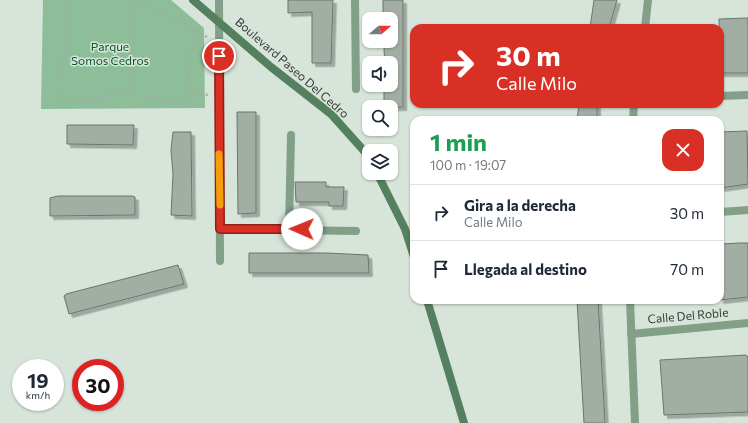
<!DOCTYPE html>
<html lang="es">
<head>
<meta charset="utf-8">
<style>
	:root { --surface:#fff; --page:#f2f2f3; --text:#1f2937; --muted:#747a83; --line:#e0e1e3 }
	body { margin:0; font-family:Commissioner,sans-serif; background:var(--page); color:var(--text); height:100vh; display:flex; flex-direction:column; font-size:15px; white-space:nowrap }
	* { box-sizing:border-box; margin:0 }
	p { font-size:13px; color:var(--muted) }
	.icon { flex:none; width:22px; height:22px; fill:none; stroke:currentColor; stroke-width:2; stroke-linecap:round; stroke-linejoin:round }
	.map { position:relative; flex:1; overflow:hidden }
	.side { position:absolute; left:410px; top:116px; width:314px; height:188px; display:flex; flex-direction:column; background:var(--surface); border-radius:12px; box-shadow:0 1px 3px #0004 }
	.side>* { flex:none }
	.hud { position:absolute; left:410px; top:24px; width:314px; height:84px; border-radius:12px; box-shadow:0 1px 3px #0004; background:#d93025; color:#fff; overflow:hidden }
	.needle { width:26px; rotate:70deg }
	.buttons { position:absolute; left:362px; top:12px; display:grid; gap:8px }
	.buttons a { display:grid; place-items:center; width:36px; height:36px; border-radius:8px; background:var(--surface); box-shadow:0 1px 3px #0004; font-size:20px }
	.speed { position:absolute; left:12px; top:359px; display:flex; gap:8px; font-size:20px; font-weight:700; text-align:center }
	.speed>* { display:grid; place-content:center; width:52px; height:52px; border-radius:50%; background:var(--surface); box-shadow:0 1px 3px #0004; line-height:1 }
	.speed small { font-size:10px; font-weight:400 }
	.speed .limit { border:6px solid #d22; background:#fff; color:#111 }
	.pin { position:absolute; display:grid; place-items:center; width:34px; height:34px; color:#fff; margin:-17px; border:2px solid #fff; border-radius:50%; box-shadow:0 1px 4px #0007 }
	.me { position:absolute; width:44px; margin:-22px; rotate:271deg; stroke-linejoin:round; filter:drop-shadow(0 0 3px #0008) }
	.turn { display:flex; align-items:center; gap:14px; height:84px; padding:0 20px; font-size:18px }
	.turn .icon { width:52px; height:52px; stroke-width:2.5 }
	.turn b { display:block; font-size:28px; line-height:34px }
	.round { display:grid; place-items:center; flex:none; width:42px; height:42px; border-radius:12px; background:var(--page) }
	.headline { display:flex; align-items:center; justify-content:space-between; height:68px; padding:0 20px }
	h1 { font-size:24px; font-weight:700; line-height:30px; color:#1e9e55 }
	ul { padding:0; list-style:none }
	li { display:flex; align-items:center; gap:12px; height:56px; padding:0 20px; border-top:1px solid var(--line) }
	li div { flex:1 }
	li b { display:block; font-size:15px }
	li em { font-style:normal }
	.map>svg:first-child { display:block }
	.green { fill:#8ebe99 }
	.building { fill:#a2aea4; stroke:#6a756c; filter:url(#shadow) }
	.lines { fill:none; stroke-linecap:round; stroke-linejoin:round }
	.path { stroke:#a2aca4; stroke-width:2.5; stroke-dasharray:2 3; stroke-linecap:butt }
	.street { stroke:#829f88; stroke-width:8 }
	.secondary { stroke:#54805f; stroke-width:8 }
	.route-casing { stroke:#8d1f18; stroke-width:10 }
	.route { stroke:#d93025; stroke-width:7 }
	.slow { stroke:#f59e0b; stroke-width:7 }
	.labels { text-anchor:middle; stroke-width:3; stroke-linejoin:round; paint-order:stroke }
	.park-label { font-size:12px; fill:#035929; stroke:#d7e4d9 }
	.street-label { font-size:12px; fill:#373c38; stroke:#d7e4d9 }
</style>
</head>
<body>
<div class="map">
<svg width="748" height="423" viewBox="0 0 748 423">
	<defs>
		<filter id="shadow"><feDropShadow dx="3.5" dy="3.5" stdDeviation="0" flood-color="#0004"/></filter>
	</defs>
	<rect width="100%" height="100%" fill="#d7e4d9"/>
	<polygon class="green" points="43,0 171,0 204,28 205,108 41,109"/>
	<g class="building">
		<polygon points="288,0 333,0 331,63 312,63 312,12 288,13"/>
		<polygon points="383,0 403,0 403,107 384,107 384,85 391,85 391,63 385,63 384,50 385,41 391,41 391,19 383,19"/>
		<polygon points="594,0 617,0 609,28 590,28"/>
		<polygon points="748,18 748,73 720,73 719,19"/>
		<polygon points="579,104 597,104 597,120 577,120"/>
		<polygon points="237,112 256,112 256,213 238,214"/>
		<polygon points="67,125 134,125 133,145 67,144"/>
		<polygon points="747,131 748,184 720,188 720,132"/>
		<polygon points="173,132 191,132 192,216 171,215 173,174 171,150"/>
		<polygon points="295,182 326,182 326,187 344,187 343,206 329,206 329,202 296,202"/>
		<polygon points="58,196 132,196 135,197 135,215 50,216 50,198"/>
		<polygon points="740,243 748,243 748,297 720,300 720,244"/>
		<polygon points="249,253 327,253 368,255 369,273 249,273"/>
		<polygon points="178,265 184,284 69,314 64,296 66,294"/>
		<polygon points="577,300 598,300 605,423 584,423"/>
		<polygon points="746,355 748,357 748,412 664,415 660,360"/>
	</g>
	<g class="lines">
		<g class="path">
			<polyline points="67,0 66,47 56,85 60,96 67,101 72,103 112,95 127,94 187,104 191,100 187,67 196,40 192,29 186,24 168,17 135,0"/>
			<polyline points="192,29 207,37"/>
			<polyline points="191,92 208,95"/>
			<polyline points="127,94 130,68 130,0"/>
		</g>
		<g class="street">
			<polyline points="219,0 220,261"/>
			<polyline points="355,0 356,89"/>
			<polyline points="645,28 648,0"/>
			<polyline points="720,96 748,95"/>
			<polyline points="633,120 634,104"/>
			<polyline points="720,212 748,210"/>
			<polyline points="220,229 356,231"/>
			<polyline points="289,229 291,135"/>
			<polyline points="630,300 635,423"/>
			<polyline points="631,334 748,323"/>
		</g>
		<g class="secondary">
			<polyline points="193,0 271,67 331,114 365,152 369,159"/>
			<polyline points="377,173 405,229 414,257"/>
			<polyline points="427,300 464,423"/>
		</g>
	</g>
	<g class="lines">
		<defs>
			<polyline id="route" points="219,56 220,229 302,229"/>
		</defs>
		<use href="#route" class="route-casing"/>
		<use href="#route" class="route"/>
		<polyline class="slow" points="219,154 220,205"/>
	</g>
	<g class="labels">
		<g class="park-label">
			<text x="110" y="51">Parque<tspan x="110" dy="14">Somos Cedros</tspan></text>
		</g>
		<g class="street-label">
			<text transform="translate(292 68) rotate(41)" y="4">Boulevard Paseo Del Cedro</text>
			<text transform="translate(688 316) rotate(-5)" y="4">Calle Del Roble</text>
		</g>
	</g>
</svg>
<div class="buttons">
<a><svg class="needle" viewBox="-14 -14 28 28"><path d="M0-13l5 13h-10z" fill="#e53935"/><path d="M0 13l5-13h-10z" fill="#747a83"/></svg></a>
<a><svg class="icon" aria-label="sound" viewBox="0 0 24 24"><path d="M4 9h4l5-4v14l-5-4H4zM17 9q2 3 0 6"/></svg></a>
<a><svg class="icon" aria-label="search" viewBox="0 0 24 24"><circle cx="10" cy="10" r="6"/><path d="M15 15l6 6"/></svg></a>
<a><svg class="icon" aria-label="layers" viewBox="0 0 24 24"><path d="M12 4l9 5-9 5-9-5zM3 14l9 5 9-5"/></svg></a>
</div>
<div class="speed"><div>19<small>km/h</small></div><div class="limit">30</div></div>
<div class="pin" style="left:219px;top:56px;background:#d93025"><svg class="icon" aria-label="arrive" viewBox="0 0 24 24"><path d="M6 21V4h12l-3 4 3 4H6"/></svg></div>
<svg class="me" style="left:302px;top:229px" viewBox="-20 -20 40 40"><circle r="19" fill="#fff"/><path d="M0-13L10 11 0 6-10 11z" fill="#d93025"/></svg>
<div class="hud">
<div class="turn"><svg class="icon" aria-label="right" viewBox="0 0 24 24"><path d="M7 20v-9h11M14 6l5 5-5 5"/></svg><div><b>30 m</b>Calle Milo</div></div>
</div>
<section class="side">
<div class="headline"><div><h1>1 min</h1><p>100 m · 19:07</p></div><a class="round" style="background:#d93025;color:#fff"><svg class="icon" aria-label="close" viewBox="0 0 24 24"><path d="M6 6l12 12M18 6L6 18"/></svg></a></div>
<ul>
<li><svg class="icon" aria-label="right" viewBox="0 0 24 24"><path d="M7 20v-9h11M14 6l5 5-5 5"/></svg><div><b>Gira a la derecha</b><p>Calle Milo</p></div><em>30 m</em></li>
<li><svg class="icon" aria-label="arrive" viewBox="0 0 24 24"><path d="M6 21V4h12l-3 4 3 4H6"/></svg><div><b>Llegada al destino</b></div><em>70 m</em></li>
</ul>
</section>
</div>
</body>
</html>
